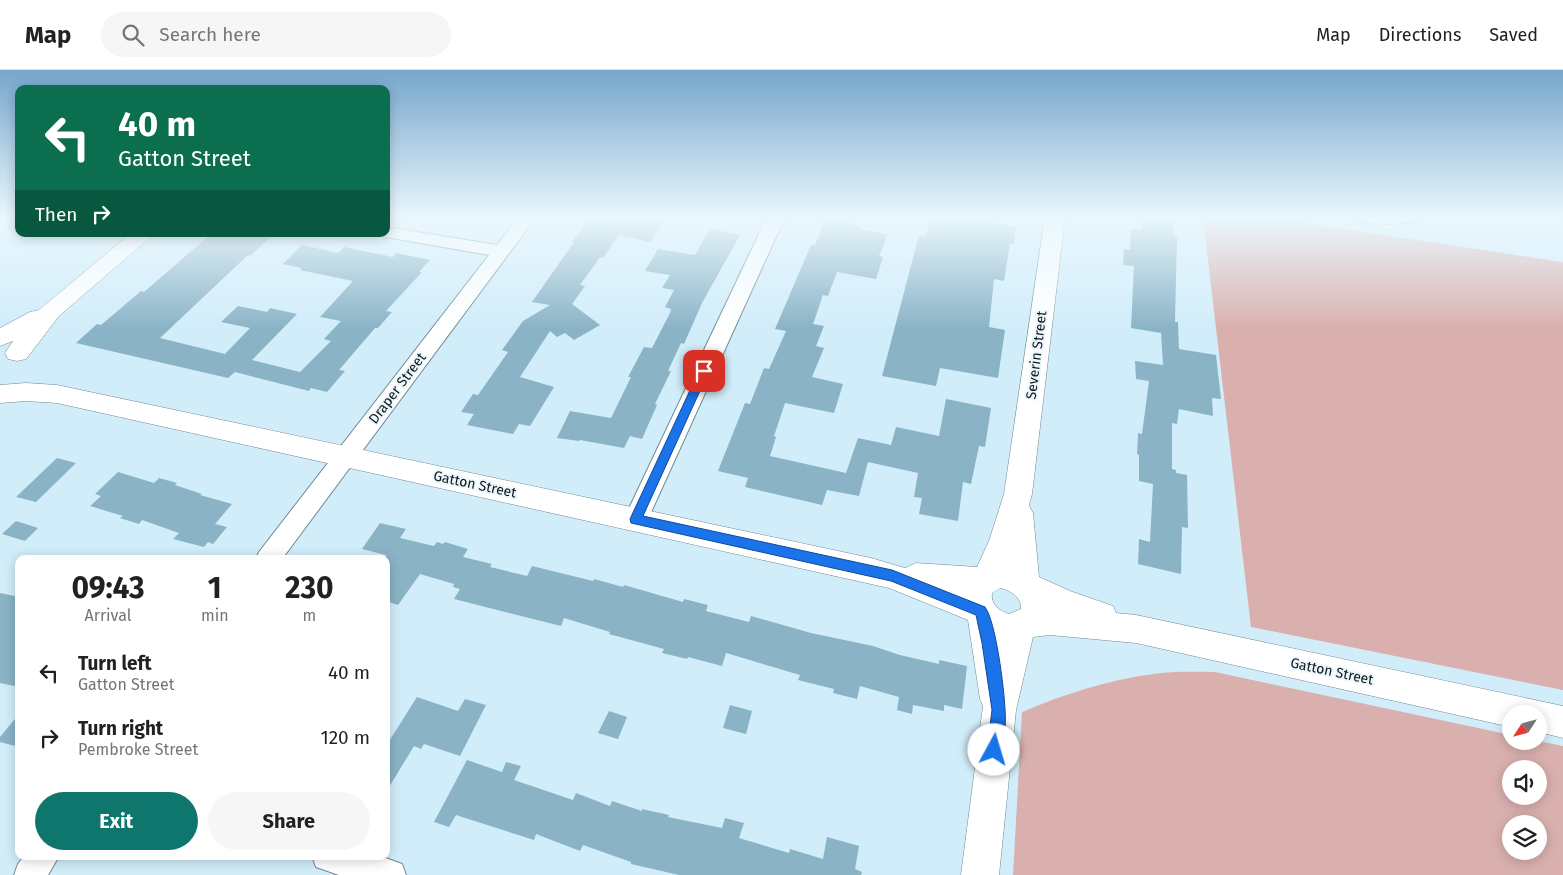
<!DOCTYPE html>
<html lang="en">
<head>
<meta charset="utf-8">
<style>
	:root { --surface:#fff; --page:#f6f6f6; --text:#202124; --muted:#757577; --line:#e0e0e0; --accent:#0f766e }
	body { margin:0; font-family:"Fira Sans",sans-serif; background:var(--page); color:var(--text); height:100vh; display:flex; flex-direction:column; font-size:19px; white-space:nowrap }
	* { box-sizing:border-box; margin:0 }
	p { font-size:16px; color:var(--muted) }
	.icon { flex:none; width:28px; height:28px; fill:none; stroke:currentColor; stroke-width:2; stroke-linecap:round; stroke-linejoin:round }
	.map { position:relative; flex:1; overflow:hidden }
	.side { position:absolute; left:15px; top:485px; width:375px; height:305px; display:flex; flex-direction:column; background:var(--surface); border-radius:10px; box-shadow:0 2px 12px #0003 }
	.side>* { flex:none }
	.guide { position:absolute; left:15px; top:15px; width:375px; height:152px; border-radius:10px; box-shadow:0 2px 12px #0003; background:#0b6e4f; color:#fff; overflow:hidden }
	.needle { width:32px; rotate:234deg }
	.controls { position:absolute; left:1502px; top:635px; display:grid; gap:10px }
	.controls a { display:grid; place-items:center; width:45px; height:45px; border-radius:50%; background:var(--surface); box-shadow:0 2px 12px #0003; font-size:25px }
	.pin { position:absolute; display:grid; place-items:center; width:42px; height:42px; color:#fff; margin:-21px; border-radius:10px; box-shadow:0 2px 8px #0006 }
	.me { position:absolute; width:55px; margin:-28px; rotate:6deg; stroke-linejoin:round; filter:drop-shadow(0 0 4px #0008) }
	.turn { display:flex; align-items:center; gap:18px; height:105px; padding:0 20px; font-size:22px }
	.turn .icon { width:65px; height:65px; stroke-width:2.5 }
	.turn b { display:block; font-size:35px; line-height:42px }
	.then { display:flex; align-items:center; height:48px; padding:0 20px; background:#0003; gap:10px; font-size:19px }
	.eta { display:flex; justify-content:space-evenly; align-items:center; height:85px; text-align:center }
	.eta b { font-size:30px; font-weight:700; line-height:35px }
	.cta { display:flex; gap:10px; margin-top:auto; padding:10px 20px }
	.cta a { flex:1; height:58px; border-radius:30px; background:var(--accent); color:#fff; font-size:20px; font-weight:700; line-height:58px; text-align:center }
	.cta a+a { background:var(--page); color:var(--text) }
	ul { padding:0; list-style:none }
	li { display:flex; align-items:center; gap:15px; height:65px; padding:0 20px }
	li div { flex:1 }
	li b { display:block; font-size:19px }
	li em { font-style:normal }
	header { display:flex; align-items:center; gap:30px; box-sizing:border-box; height:70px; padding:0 25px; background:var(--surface); border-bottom:1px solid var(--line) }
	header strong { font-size:24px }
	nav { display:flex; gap:28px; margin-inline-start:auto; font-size:18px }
	.search { width:350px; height:45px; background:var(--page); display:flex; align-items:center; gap:12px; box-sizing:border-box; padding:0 18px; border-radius:28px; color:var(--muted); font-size:19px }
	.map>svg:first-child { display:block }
	.green { fill:#d9b0ae; fill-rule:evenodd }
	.building { fill:#8ab3c6 }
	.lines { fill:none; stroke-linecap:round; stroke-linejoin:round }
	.minor-casing { stroke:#6f8994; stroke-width:2 }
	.tertiary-casing { stroke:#6f8994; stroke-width:1 }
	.minor { fill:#fff; fill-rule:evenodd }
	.tertiary { fill:#fff; fill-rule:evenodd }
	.route { fill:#1a73e8; stroke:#114b97 }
	.labels { text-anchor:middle; stroke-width:4; stroke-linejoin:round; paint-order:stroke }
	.street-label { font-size:14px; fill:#0f191d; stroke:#ecf7fc }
</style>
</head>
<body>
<header>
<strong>Map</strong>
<div class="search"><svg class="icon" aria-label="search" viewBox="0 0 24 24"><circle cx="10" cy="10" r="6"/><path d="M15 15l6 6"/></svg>Search here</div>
<nav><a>Map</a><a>Directions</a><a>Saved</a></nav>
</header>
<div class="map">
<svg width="1563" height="805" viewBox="0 0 1563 805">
	<rect width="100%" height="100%" fill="#d1edfa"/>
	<g class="green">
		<polygon points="1203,147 1263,147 1563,192 1563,620 1251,557"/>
		<path d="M1215 602 1511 665V671H1539L1563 676V805H1013L1022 642C1065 624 1107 610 1154 604 1173 601 1195 602 1215 602ZM1511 699H1539V726H1511ZM1511 754H1539V781H1511Z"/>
	</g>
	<g class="building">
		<polygon points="585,147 636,153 636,147 666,147 650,172 619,165 603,188 600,187 580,215 585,216 572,234 600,255 574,270 565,263 557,267 550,261 520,307 554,317 530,356 519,354 513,364 467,355 474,344 461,342 473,324 478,325 508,282 502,280 523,251 550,235 532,232 574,172 572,171 583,157"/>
		<polygon points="826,147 851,147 848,154 859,156 859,159 888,164 879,186 883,187 876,209 837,202 828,226 823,225 813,254 824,256 816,276 824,278 812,307 843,314 834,343 785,333 774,366 776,367 770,386 846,403 858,368 891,375 896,357 939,366 946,329 991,338 985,377 979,376 971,414 963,412 958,451 919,444 922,428 914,427 918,403 868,392 859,426 827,420 822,435 745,417 748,408 718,401 745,333 750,334 764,298 769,299 786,261 775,259 811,175 815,175"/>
		<polygon points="931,147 946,147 1016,156 1014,174 1010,173 1004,211 994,209 989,257 1005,260 998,308 940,298 936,316 882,306 919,165 926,166"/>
		<polygon points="1141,147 1173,149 1173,165 1177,166 1175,252 1178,252 1179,279 1216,285 1221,329 1212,328 1213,346 1179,339 1177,354 1172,353 1172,399 1176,400 1176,403 1187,405 1188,458 1182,457 1181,504 1138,494 1139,469 1150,472 1153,414 1139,411 1139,385 1137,384 1138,363 1142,364 1149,311 1136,309 1135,291 1163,295 1161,263 1131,258 1134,196 1123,195 1124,179 1130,180 1131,159 1141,160"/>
		<polygon points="710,159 740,165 702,233 684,274 681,273 668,301 671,301 655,334 657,335 642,369 630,366 624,378 580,370 579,371 557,368 570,341 611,348 631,307 628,307 644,277 652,278 671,241 670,241 671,239 665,237 674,220 662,218 670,205 645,201 658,179 695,185"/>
		<polygon points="211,164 274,164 250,186 248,185 160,268 225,284 250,258 221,252 238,236 267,242 270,238 297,244 252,290 300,302 331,271 324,269 341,251 320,247 353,211 300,200 302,198 283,194 302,175 338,183 344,177 393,187 396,183 430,190 419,202 422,202 386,241 392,242 378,258 375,258 339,300 345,301 327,322 311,318 309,321 235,302 228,308 76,273 97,254 101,255 141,221 144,222"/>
		<polygon points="57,388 76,393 36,432 16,427"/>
		<polygon points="118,402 154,413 159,408 177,413 175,415 202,424 200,425 232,434 215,454 227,457 213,474 208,472 204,477 173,469 179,463 142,450 139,454 120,448 123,446 90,436 101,426 95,424"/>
		<polygon points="16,451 38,458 25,471 2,464"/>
		<polygon points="380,453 406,459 400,468 434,476 437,472 443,474 445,472 468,479 463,487 492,494 490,497 527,506 532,496 593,511 594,509 623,517 624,515 683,532 684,529 708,535 706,541 749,552 751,546 811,563 873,576 900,585 939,594 939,590 967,596 962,639 944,635 944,641 913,635 912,644 897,640 899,627 860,616 857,629 833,623 834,619 798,610 800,605 726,583 722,596 688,587 687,589 662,583 664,579 609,564 610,562 564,548 561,556 454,529 460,519 453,517 454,514 420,504 398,535 386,531 386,485 362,479"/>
		<polygon points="0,523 19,527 19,617 0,613"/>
		<polygon points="417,627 458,641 465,629 486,635 460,686 424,674 421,679 414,676 386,722 386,676"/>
		<polygon points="730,635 752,641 746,664 723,658"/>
		<polygon points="609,641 627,647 618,669 598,663"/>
		<polygon points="19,644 19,677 0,672 0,667"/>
		<polygon points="467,690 502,702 506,692 521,696 514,710 573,730 576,723 610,736 612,731 642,741 642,739 669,745 668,747 722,758 725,748 744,753 739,768 789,783 790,779 823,789 827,767 859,776 855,799 862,802 861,805 679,805 631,794 631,792 583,775 580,781 536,764 534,770 456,745 449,757 434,752"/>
	</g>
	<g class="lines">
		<defs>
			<g id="minor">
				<polygon points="519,147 536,147 282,489 256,489 259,482 489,185 386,167 378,164 386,164 386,157 497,175"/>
				<polygon points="767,147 785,147 648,449 644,456 636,459 628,456 624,449"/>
				<path d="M1354 147H1419L1416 151C1397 155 1377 155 1357 151Z"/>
				<polygon points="24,786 59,786 48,805 14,805 18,794"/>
				<polygon points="312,786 380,786 402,794 406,805 339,805 316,797"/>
			</g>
			<g id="tertiary">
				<path d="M1045 147H1065L1032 424 1029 435 1033 443 1039 507 1070 521 1113 536 1116 543 1136 545 1563 636V668L1539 662V644H1511V657L1136 573 1050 565 1033 567 1016 640 999 805H961L983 636 980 629 968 550 889 518 871 514 57 333 26 331 0 333V315L26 313 57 315 871 488 905 498 916 493 977 497 989 471 1004 424ZM1000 518C1011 520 1022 528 1021 539L1009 544C999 541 990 534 992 523Z"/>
				<polygon points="130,164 154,164 59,246 26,289 17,291 8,289 5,283 13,271 0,276 0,258 30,242 39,240"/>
			</g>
		</defs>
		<use href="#minor" class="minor-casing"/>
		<use href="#tertiary" class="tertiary-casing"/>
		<use href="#minor" class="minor"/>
		<use href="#tertiary" class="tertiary"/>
	</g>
	<linearGradient id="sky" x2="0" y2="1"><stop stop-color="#75a6cc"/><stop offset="0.57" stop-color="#eaf7fd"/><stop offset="1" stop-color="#eaf7fd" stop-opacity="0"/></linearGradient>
	<rect width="1563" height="259" fill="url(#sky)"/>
	<path class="route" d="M704 297 709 301 643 446 892 500 985 537C996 552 1004 618 1005 639 1006 652 1005 673 999 685L994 687 989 685 987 680 992 640 982 573 976 545 891 511 631 453 630 449 699 301Z"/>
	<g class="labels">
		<g class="street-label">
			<text transform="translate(1036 285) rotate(-83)" y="5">Severin Street</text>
			<text transform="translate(397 318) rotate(-53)" y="5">Draper Street</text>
			<text transform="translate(475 414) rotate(12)" y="5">Gatton Street</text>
			<text transform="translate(1332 601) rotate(12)" y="5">Gatton Street</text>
		</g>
	</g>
</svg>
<div class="controls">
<a><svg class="needle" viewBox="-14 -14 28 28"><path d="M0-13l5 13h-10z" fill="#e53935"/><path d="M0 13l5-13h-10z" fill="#757577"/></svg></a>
<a><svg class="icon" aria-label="sound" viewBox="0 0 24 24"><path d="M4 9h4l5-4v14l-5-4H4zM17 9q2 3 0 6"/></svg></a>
<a><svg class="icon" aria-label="layers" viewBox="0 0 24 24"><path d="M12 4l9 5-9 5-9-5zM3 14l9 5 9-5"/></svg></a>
</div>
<div class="pin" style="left:704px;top:301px;background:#d93025"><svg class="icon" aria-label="arrive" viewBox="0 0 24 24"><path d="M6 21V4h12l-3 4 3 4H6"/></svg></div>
<svg class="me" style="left:994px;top:680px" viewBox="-20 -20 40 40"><circle r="19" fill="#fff"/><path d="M0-13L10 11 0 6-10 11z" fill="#1a73e8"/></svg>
<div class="guide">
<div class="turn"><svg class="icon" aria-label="left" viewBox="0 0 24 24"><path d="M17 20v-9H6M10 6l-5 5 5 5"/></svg><div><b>40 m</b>Gatton Street</div></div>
<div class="then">Then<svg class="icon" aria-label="right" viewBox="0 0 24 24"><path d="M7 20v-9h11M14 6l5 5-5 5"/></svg></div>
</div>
<section class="side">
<div class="eta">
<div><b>09:43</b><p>Arrival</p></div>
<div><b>1</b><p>min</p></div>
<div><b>230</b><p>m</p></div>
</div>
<ul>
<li><svg class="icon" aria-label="left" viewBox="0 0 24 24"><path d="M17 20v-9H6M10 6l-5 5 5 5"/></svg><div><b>Turn left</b><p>Gatton Street</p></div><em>40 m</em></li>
<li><svg class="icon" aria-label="right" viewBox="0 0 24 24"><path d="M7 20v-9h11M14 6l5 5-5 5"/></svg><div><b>Turn right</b><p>Pembroke Street</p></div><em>120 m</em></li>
</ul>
<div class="cta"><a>Exit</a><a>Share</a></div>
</section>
</div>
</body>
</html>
